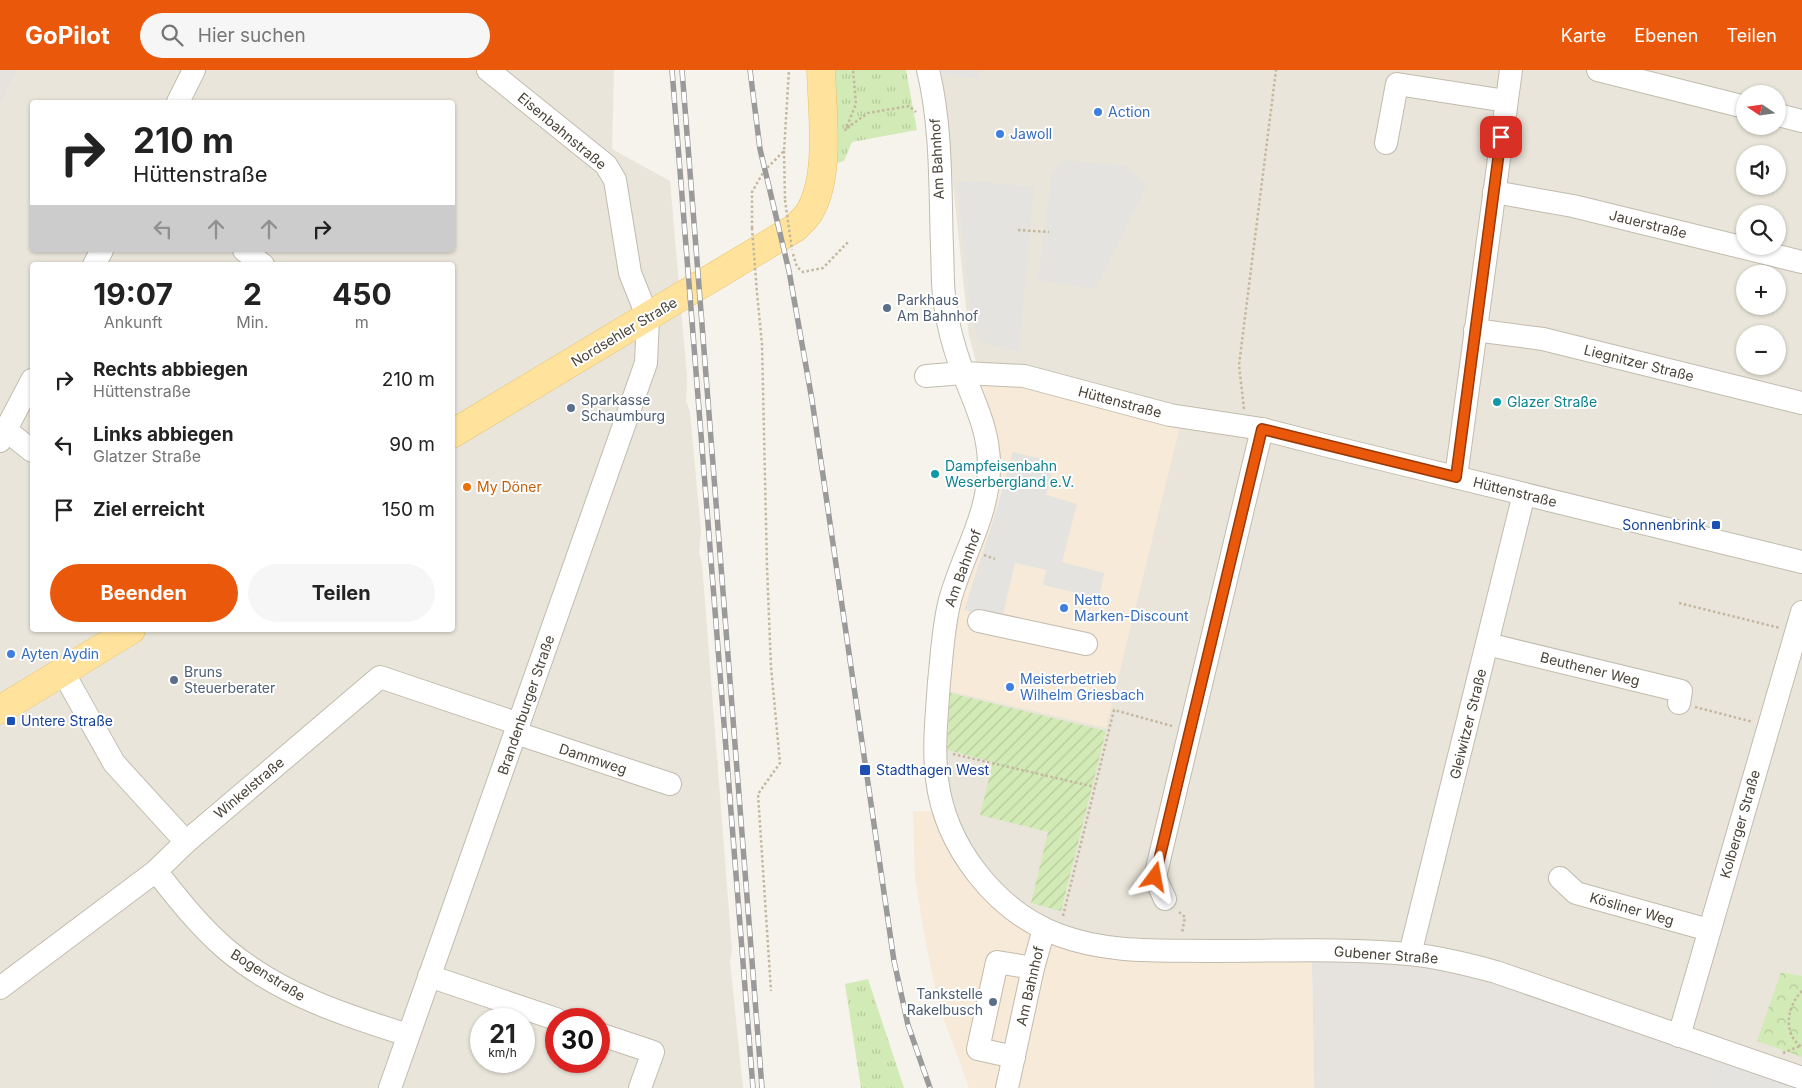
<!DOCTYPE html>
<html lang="de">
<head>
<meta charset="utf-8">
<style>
	:root { --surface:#fff; --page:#f6f6f6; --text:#222; --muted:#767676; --accent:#ea580c }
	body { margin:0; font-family:Inter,sans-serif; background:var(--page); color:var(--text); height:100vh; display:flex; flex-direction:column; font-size:19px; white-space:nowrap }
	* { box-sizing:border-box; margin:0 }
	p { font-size:16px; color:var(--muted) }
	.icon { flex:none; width:28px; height:28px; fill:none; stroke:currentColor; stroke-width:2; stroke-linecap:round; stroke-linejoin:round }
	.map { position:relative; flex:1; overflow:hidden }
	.sheet { position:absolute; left:30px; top:192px; width:425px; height:370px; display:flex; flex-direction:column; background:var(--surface); border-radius:5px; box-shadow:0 1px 4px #0004 }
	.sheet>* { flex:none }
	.guide { position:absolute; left:30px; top:30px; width:425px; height:152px; border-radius:5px; box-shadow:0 1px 4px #0004; background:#fff; color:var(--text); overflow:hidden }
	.needle { width:32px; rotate:283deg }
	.fabs { position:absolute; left:1736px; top:15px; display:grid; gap:10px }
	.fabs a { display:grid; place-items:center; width:50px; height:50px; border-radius:50%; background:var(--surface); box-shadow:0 1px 4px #0004; font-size:25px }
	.speed { position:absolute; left:470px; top:938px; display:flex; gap:10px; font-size:25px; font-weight:700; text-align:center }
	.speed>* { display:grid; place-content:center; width:65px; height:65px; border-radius:50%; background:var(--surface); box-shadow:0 1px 4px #0004; line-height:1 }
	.speed small { font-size:12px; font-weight:400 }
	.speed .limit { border:8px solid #d22; background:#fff; color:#111 }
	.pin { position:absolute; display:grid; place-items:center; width:42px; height:42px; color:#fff; margin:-21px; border-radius:10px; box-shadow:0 2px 8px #0006 }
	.me { position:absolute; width:55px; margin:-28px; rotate:13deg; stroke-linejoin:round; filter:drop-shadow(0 0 4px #0008) }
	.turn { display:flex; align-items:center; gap:18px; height:105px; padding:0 20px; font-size:22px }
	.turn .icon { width:65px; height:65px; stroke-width:2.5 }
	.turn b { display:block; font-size:35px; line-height:42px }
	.lanes { display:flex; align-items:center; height:48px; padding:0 20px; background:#0003; justify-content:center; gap:25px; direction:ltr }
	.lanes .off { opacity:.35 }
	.eta { display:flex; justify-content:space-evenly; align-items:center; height:85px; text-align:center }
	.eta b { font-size:30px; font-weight:700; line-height:35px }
	.primary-button { display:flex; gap:10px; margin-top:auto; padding:10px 20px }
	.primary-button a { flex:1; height:58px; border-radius:30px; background:var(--accent); color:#fff; font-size:20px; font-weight:700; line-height:58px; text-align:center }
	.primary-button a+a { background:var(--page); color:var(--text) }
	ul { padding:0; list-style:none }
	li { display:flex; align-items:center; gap:15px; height:65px; padding:0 20px }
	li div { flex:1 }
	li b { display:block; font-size:19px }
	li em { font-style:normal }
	header { display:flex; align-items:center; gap:30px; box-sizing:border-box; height:70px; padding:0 25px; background:var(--accent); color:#fff }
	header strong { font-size:24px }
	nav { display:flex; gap:28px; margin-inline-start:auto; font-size:18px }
	.search { width:350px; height:45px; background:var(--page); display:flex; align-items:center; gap:12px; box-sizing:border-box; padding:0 18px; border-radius:28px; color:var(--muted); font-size:19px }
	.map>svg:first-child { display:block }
	.residential { fill:#eae5da; fill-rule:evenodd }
	.commercial { fill:#f7ead8 }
	.industrial { fill:#e6e2dd }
	.grass { fill:url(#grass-tufts) }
	.park { fill:url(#park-crowns) }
	.garden { fill:url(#garden-furrows) }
	.parking { fill:#e5e3e0 }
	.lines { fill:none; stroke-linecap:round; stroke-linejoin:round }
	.minor-casing { stroke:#c2bbae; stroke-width:24 }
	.major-casing { stroke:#e6c16a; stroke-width:29 }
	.path { stroke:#c4b79f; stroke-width:2.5; stroke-dasharray:2.5 2.5; stroke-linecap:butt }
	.minor { stroke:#fff; stroke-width:22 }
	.major { stroke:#ffe39c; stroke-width:28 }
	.rail-casing { stroke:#9a9a9a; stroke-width:5.5 }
	.rail { stroke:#fff; stroke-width:4; stroke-dasharray:11; stroke-linecap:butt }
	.path-bridge { stroke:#c4b79f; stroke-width:2.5; stroke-dasharray:2.5 2.5; stroke-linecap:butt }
	.route-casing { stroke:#983908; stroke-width:12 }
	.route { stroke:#ea580c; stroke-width:9 }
	.shop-dot { fill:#3f7fe0; stroke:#fff; stroke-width:2 }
	.service-dot { fill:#5c6f8a; stroke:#fff; stroke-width:2 }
	.culture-dot { fill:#0f9aa8; stroke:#fff; stroke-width:2 }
	.food-dot { fill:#e8710a; stroke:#fff; stroke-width:2 }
	.transit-dot { fill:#1a4fb4; stroke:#fff; stroke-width:2 }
	.labels { text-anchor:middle; stroke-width:4; stroke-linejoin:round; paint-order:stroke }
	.shop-label { font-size:14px; fill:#366cbe; stroke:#fff; text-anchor:start }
	.street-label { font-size:14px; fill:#4b4439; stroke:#fff }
	.service-label { font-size:14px; fill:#4e5e75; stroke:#fff; text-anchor:start }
	.culture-label { font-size:14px; fill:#0d838f; stroke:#fff; text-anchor:start }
	.food-label { font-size:14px; fill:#c56008; stroke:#fff; text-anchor:start }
	.transit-label { font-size:14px; fill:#164399; stroke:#fff; text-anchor:start }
</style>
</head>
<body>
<header>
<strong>GoPilot</strong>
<div class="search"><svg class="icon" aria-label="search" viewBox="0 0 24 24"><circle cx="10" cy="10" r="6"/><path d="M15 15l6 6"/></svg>Hier suchen</div>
<nav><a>Karte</a><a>Ebenen</a><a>Teilen</a></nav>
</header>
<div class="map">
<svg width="1802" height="1018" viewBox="0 0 1802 1018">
	<defs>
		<pattern id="grass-tufts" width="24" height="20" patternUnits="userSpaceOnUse" patternTransform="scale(1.25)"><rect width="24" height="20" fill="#d2eab5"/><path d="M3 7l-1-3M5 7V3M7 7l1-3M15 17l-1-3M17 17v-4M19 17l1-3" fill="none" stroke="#b6ca9c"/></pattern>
		<pattern id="park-crowns" width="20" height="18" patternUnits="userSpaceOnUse" patternTransform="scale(1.25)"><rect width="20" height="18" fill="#d2eab5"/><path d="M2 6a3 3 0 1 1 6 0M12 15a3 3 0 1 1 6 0" fill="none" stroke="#b6ca9c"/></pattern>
		<pattern id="garden-furrows" width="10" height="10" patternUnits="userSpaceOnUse" patternTransform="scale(1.25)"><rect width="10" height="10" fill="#d2eab5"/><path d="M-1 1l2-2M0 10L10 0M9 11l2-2" fill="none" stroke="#b6ca9c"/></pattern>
	</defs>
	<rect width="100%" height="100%" fill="#f6f3ec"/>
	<g class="residential">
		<path d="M18 0H614L612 79 670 111 687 307 686 331 690 342 701 461 699 483 702 493 732 881 730 891 743 1018H0V35ZM32 32H452V180H32ZM32 195H452V560H32ZM481 949H524V991H481ZM556 949H599V991H556Z"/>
		<path d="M941 0H1802V999L1063 860 1000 818 961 767 944 696 945 620 1181 352 982 314 969 266ZM1745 24H1778V56H1745ZM1745 84H1778V116H1745ZM1745 144H1778V176H1745ZM1745 204H1778V236H1745ZM1745 264H1778V296H1745Z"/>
	</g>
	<g class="commercial">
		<polygon points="1007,312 1181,352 1106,658 945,620 948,578 997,377 993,348 982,314"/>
		<polygon points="913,741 952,742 976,791 1033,843 1091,870 1312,887 1314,1018 969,1018 938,933 925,869 915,808"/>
	</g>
	<g class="industrial">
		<polygon points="0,0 18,0 0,35"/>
		<polygon points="1312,887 1441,898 1493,911 1802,1018 1314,1018"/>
	</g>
	<g class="grass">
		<polygon points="832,0 906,0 917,60 852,72 844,91 833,94"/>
		<polygon points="868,909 904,1018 861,1018 845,914"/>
	</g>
	<polygon class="park" points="1781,902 1802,906 1802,987 1757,971"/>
	<polygon class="garden" points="950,623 1106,661 1061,841 1031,833 1048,762 980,745 993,692 947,680"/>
	<g class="parking">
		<polygon points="941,0 978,0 979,9 942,4"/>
		<polygon points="1066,90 1125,96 1147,114 1095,219 1038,210 1052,102"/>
		<polygon points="973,111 1034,117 1019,282 981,272 971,249 957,112"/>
		<polygon points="1013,382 1055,392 1046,425 1077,434 1062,492 1104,503 1099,528 1043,515 1046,500 1015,493 1002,549 964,540 997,438"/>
		<polygon points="1713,987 1802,1018 1702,1018"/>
	</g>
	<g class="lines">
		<defs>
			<g id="minor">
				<path d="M928 0C942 57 940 120 942 178 943 197 942 216 945 234 948 257 954 278 962 300 975 334 990 362 989 399 988 446 962 486 950 530 943 557 942 585 939 612 937 644 933 677 937 709 945 776 995 841 1059 865 1109 884 1163 880 1215 881 1280 881 1345 878 1409 884 1439 887 1467 894 1496 902L1802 1008"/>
				<polyline points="1598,0 1745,37"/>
				<polyline points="178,32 194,0"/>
				<polyline points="1778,45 1802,51"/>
				<polyline points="1386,73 1397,14 1506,31"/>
				<polyline points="1494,122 1573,136 1802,192"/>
				<polyline points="244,180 263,195"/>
				<polyline points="94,195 102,180"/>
				<polyline points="1475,260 1543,269 1802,333"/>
				<polyline points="926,306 963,303 1024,306 1170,345 1262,359 1324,375 1802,492"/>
				<polyline points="6,360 32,381"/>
				<polyline points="0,371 32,310"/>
				<polyline points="1456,407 1511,0"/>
				<polyline points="979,551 1086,574"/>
				<polyline points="1487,574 1681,621 1679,633"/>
				<polyline points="63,602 114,693 186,772"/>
				<polyline points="516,663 670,714"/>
				<path d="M156 801C178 829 200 857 227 880 280 924 344 945 408 965"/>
				<polyline points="1560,808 1576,823 1709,860"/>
				<polyline points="1165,829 1155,807 1262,359"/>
				<polyline points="1410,884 1524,424"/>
				<polyline points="429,906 556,949"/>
				<polyline points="0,918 156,801 186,772 380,607 519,654"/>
				<polyline points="599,964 653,982 640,1018"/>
				<polyline points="1679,966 1802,542"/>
				<polyline points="1014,987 978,979 997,892 1033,898"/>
				<polyline points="390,1018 646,293 648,248 630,203 615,110 606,95 488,0"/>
				<polyline points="1007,1018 1033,898 1044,859"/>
			</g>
			<g id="major">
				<path d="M452 364 795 158C800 153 807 147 810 141 831 105 822 41 821 0"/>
				<polyline points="0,640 131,560"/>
			</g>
		</defs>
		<use href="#minor" class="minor-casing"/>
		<use href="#major" class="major-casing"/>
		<g class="path">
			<polyline points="847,58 868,43 909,36 916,42"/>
			<polyline points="845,61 856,34 853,0"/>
			<polyline points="784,81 785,130"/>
			<polyline points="752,158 752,122 764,101 784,81 789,0"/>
			<polyline points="1018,160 1049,162"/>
			<polyline points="793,184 797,197 803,202 823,198 849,171"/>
			<polyline points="757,223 762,274 767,497 771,597 780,693 758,724 771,921"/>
			<polyline points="1244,339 1239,295 1276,0"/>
			<polyline points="984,485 995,489"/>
			<polyline points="1679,533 1780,558"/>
			<polyline points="1695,637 1753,652"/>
			<polyline points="953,684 1095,717"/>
			<polyline points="1179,842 1185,847 1182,863"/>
			<polyline points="1063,846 1114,640 1172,656"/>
			<path d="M1802 921C1787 936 1782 964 1802 977"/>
			<polyline points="1783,983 1800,976"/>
		</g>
		<use href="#minor" class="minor"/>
		<use href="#major" class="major"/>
		<defs>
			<g id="rail">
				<polyline points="672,0 753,1018"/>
				<polyline points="682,0 762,1018"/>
				<polyline points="750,0 760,79 789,201 812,330 894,891 908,955 930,1018"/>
			</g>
		</defs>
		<use href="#rail" class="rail-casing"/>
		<use href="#rail" class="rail"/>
		<g class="path-bridge">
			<polyline points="785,130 792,180"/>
			<polyline points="752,158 757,223"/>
		</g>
	</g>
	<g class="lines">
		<defs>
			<polyline id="route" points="1155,807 1262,359 1456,407 1501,67"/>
		</defs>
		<use href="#route" class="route-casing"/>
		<use href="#route" class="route"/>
	</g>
	<g class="shop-dot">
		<circle cx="1098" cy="42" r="5"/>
		<circle cx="1000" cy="64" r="5"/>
		<circle cx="1064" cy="538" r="5"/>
		<circle cx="11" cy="584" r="5"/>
		<circle cx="1010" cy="617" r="5"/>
	</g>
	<g class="service-dot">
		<circle cx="887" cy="238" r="5"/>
		<circle cx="571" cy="338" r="5"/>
		<circle cx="174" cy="610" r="5"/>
		<circle cx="993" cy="932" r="5"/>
	</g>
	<g class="culture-dot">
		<circle cx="1497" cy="332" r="5"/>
		<circle cx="935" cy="404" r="5"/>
	</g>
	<circle class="food-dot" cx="467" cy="417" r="5"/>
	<g class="transit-dot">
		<rect x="1711" y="450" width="10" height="10" rx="2.5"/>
		<rect x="6" y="646" width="10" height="10" rx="2.5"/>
		<rect x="859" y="694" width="12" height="12" rx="2.5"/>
	</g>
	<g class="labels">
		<g class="shop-label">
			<text x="1108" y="47">Action</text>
			<text x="1010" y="69">Jawoll</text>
			<text x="1074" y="535">Netto<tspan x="1074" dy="16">Marken-Discount</tspan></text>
			<text x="21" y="589">Ayten Aydin</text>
			<text x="1020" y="614">Meisterbetrieb<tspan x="1020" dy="16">Wilhelm Griesbach</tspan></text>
		</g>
		<g class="street-label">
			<text transform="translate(562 61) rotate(40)" y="5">Eisenbahnstraße</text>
			<text transform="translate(937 89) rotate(-93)" y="5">Am Bahnhof</text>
			<text transform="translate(1648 154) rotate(14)" y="5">Jauerstraße</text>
			<text transform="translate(624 262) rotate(-31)" y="5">Nordsehler Straße</text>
			<text transform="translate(1639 293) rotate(14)" y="5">Liegnitzer Straße</text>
			<text transform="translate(1120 332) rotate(15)" y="5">Hüttenstraße</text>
			<text transform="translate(1515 422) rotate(14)" y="5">Hüttenstraße</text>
			<text transform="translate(963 498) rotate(-70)" y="5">Am Bahnhof</text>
			<text transform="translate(1590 599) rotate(14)" y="5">Beuthener Weg</text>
			<text transform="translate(526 635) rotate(-71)" y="5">Brandenburger Straße</text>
			<text transform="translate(1468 654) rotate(-76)" y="5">Gleiwitzer Straße</text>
			<text transform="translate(593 689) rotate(18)" y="5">Dammweg</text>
			<text transform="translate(249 718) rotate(-40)" y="5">Winkelstraße</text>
			<text transform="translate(1740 754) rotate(-74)" y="5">Kolberger Straße</text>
			<text transform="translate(1632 839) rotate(16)" y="5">Kösliner Weg</text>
			<text transform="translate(1386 885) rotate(4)" y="5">Gubener Straße</text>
			<text transform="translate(268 905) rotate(32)" y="5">Bogenstraße</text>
			<text transform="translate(1030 916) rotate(-77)" y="5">Am Bahnhof</text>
		</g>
		<g class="service-label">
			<text x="897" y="235">Parkhaus<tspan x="897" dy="16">Am Bahnhof</tspan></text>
			<text x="581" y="335">Sparkasse<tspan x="581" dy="16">Schaumburg</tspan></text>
			<text x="184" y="607">Bruns<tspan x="184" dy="16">Steuerberater</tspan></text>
			<text x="983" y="929" text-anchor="end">Tankstelle<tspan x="983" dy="16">Rakelbusch</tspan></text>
		</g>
		<g class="culture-label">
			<text x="1507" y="337">Glazer Straße</text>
			<text x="945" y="401">Dampfeisenbahn<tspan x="945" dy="16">Weserbergland e.V.</tspan></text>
		</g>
		<g class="food-label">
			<text x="477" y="422">My Döner</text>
		</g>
		<g class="transit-label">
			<text x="1706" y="460" text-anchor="end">Sonnenbrink</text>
			<text x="21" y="656">Untere Straße</text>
			<text x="876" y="705">Stadthagen West</text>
		</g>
	</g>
</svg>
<div class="fabs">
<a><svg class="needle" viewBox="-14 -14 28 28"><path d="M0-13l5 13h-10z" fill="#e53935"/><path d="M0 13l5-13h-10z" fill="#767676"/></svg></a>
<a><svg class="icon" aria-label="sound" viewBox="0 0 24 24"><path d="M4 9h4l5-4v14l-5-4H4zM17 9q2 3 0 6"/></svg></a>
<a><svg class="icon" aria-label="search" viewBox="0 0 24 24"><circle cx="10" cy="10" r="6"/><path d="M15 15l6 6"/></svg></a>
<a>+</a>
<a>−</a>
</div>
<div class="speed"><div>21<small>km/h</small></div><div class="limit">30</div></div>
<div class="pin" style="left:1501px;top:67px;background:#d93025"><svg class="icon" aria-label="arrive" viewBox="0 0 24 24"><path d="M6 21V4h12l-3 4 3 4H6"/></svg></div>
<svg class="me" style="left:1155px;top:807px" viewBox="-20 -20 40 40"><path d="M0-17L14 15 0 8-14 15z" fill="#ea580c" stroke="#fff" stroke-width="4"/></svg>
<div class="guide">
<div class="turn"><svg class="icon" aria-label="right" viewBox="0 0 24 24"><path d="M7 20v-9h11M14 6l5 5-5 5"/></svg><div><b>210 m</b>Hüttenstraße</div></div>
<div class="lanes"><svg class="icon off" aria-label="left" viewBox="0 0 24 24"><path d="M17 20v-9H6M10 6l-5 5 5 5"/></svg><svg class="icon off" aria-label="ahead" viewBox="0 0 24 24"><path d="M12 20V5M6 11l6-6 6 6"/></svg><svg class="icon off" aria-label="ahead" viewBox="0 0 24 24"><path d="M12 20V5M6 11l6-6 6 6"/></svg><svg class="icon" aria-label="right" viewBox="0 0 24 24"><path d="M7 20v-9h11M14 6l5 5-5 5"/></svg></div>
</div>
<section class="sheet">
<div class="eta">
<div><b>19:07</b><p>Ankunft</p></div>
<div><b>2</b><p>Min.</p></div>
<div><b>450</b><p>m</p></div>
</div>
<ul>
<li><svg class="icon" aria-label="right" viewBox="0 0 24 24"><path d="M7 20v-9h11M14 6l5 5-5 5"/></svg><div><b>Rechts abbiegen</b><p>Hüttenstraße</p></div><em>210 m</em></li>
<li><svg class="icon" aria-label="left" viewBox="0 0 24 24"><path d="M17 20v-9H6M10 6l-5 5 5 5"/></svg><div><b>Links abbiegen</b><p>Glatzer Straße</p></div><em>90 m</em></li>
<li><svg class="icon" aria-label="arrive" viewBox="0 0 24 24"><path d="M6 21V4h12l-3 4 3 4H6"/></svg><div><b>Ziel erreicht</b></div><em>150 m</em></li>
</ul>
<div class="primary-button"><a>Beenden</a><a>Teilen</a></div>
</section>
</div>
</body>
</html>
